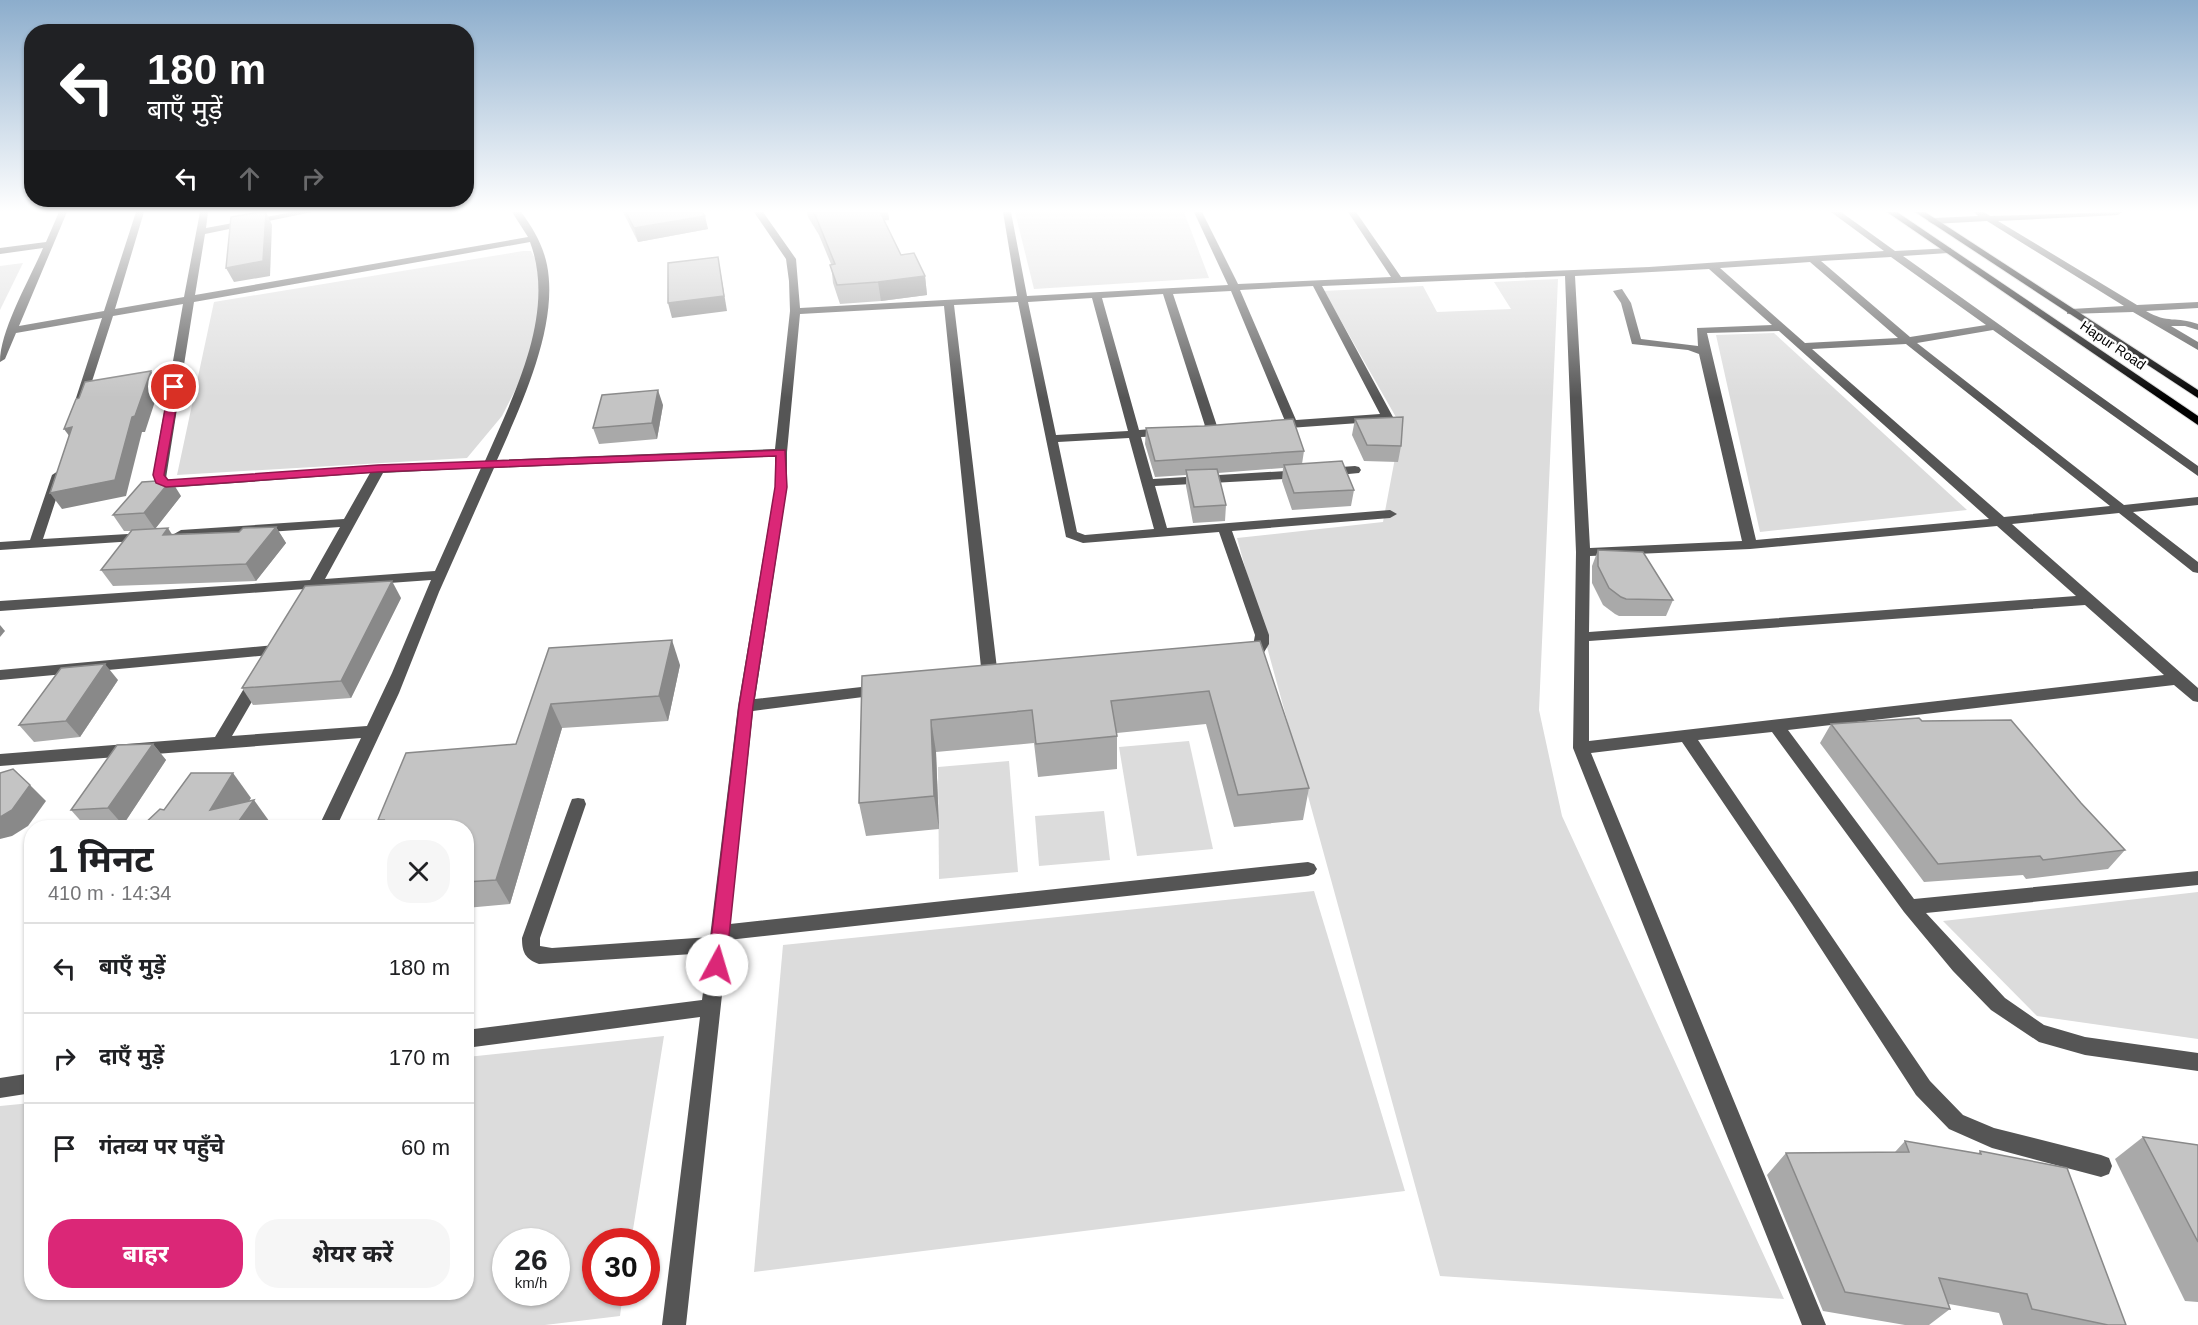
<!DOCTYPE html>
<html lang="hi">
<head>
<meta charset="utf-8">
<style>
	:root { --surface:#fff; --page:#f6f6f6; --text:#202124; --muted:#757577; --line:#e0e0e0; --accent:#db2777 }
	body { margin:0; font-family:Helvetica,"Noto Sans Devanagari",sans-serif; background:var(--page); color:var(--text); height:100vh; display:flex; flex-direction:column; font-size:22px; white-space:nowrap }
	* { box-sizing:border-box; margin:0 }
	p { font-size:20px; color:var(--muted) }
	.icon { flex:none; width:33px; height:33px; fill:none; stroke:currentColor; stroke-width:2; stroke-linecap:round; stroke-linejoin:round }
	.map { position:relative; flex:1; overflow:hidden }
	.panel { position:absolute; left:24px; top:820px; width:450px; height:480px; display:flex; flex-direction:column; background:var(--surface); border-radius:24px; box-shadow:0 2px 4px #0004 }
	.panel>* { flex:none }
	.top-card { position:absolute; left:24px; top:24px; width:450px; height:183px; border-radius:24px; box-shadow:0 2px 4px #0004; background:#202124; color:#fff; overflow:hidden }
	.speed { position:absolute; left:492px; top:1228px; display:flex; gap:12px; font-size:30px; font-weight:700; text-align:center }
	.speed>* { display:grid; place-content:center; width:78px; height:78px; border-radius:50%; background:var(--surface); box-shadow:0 2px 4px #0004; line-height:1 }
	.speed small { font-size:15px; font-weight:400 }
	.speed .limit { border:9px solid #d22; background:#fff; color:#111 }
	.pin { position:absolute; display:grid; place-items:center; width:51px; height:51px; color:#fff; margin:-26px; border:3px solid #fff; border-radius:50%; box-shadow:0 2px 6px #0007 }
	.me { position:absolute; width:66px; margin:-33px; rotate:6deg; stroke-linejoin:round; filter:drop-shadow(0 0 4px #0008) }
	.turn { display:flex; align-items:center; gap:21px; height:126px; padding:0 24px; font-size:27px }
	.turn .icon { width:78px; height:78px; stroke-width:2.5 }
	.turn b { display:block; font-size:42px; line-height:51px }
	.lanes { display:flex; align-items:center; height:57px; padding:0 24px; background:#0003; justify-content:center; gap:30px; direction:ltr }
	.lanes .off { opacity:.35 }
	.round { display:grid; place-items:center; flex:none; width:63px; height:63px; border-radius:24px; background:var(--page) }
	.overview { display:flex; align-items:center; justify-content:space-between; height:102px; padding:0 24px }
	h1 { font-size:36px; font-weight:700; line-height:45px }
	.primary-button { display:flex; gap:12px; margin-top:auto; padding:12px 24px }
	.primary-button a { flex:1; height:69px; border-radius:24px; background:var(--accent); color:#fff; font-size:24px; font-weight:700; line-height:69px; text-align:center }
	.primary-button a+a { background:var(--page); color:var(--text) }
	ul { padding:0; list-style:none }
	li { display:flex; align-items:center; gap:18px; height:90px; padding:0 24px; border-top:2px solid var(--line) }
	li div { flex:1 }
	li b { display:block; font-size:22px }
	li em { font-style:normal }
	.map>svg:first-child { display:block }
	.green { fill:#dcdcdc; fill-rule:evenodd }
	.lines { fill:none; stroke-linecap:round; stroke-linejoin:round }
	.major-casing { stroke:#dbdbdb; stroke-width:2 }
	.minor { fill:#555; fill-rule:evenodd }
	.major { fill:#000; fill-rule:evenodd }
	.wall { fill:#a9a9a9 }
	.shaded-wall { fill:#898989 }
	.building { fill:#c4c4c4; stroke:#898989; stroke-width:1.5 }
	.route { fill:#db2777; stroke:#8e194d; stroke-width:1.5 }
	.labels { text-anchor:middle; stroke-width:4.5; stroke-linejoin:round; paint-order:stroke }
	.far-street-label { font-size:14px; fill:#000; stroke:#fff }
</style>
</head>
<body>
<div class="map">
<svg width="2198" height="1325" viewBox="0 0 2198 1325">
	<rect width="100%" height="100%" fill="#fff"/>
	<g class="green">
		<polygon points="1015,212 1184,212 1209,278 1034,289"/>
		<polygon points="523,251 531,251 544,276 541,321 528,365 502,416 467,458 177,475 214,302"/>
		<polygon points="23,263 0,310 0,266"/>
		<polygon points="1558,279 1539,710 1562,816 1784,1299 1440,1276 1237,538 1383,522 1401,426 1324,291 1423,286 1437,312 1511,309 1494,282"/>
		<polygon points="1774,333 1967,510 1760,532 1716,335"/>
		<polygon points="1189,741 1213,849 1137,856 1119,747"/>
		<polygon points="1009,761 1018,872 939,879 938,767"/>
		<polygon points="1104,811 1110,860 1039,866 1035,816"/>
		<polygon points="1314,891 1405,1191 754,1272 783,945"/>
		<polygon points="2198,892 2198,1039 2037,1016 1943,921"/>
		<path d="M664 1036 631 1242H596V1293H623L620 1316 545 1325H0V1106L31 1103 32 1293H466L467 1057ZM506 1242H556V1293H506Z"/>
	</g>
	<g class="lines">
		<defs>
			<g id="major">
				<polygon points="1887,212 1897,212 2198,416 2198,425"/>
				<polygon points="1915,212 1925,212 2198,390 2198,398"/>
			</g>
		</defs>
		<use href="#major" class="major-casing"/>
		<g class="minor">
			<path d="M59 212H67L19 326 104 311 136 212H144L115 309 184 297 200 212H208L206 228 293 212H312L205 234 195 295 528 237 512 212H521C533 228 543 245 547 265 559 326 521 405 497 460L775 449 790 311 789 281 786 259 754 212H763L796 259 800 308 1017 296 1003 212H1011L1027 296 1228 285 1194 212H1202L1238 284 1391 277 1348 212H1356L1401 277 1649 267 1884 251 1831 212H1841L1895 251 1951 248V252L1948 253 1903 256 2198 466V476L1993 330 1917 343 2124 505 2198 497V505L2133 512 2198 562V573L2193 572 2119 513 2012 524 2198 688V702L2193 701 2174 685 1788 730 1914 899 2198 871V885L1926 913 2005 998 2044 1025 2085 1037 2198 1053V1071L2085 1055 2039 1042 1991 1010 1953 971 1904 912 1772 732 1698 740 1930 1081 1963 1115 1994 1128 2101 1155 2109 1158 2112 1166 2109 1174 2101 1177 1992 1148 1949 1129 1916 1095 1792 904 1682 742 1591 753 1826 1325H1802L1573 748 1576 552 1565 276 1322 286 1393 417 1387 421 1275 429 1271 428V422L1285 421 1231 291 1173 294 1218 429 1212 433 1206 429 1163 294 1102 298 1139 430 1164 428 1170 432 1164 436 1141 437 1153 479 1303 470 1309 474 1303 478 1155 486 1167 528 1390 510 1397 514 1390 518 1232 531 1269 635V644L1263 654 1243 658 1236 653 1238 649 1253 646 1255 635 1219 532 1083 543 1066 537 1018 302 954 305 998 677 990 682 982 677 944 306 800 314 787 452V487L755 699 879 685 884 686 887 690 884 694 879 695 753 711 730 924 1308 862 1314 864 1317 869 1314 874 1308 876 728 940 686 1325H662L700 1017 466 1048V1030L702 1000 708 953 539 964C525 959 522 952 522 938L570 804 572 799 578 798 584 799 586 804 540 938V946L552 948 710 937 738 706 775 487V456L494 468 439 592 399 693 336 828H318L361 738 0 766V754L215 737 252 675 257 674 265 679 232 736 367 726 392 673 431 580 320 588 317 592 312 593 305 589 0 611V601L310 580 340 527 181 538 174 534 181 530 344 519 370 473 166 488 156 483 153 475 183 304 113 316 86 400H78L76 398 102 318 16 333 5 359 0 362C0 330 29 281 43 248L0 254V248L46 242ZM530 242C557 314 513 396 485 461L379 465 169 480 166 478 194 302ZM1891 257 1986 325 1910 337 1821 261ZM1810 262 1898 338 1805 343 1720 268ZM1709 269 1772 325 1697 328 1698 346 1641 339 1631 303 1622 289 1613 291 1621 303 1632 344 1688 350 1699 354 1742 541 1590 548 1575 276ZM1313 286 1380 414 1296 420 1240 290ZM1092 298 1128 431 1056 435 1028 302ZM1779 331 1798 348 1989 519 1756 540 1707 333ZM1906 344 2110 506 2004 517 1812 349ZM1129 438 1154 529 1085 535 1077 532 1058 442ZM481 468 435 571 325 579 383 473ZM1997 526 2076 596 1589 632 1590 556 1750 549ZM2085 605 2164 675 1589 741V641Z"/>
			<path d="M1974 212H1984L1990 216 2122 212 2118 215 1998 221 2137 305 2198 302V308L2146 311C2168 324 2176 316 2198 324V330L2185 326H2171L2198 342V350L2133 312 2067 314V310L2071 309 2124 306 1987 221 1933 224 1928 221 1933 218 1978 216Z"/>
			<polygon points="1355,466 1359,467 1361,470 1359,473 1327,476 1321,472 1327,468"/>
			<polygon points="58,471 64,475 43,539 145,533 150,534 152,537 150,540 0,550 0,542 30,540 52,475"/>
			<polygon points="275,645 282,650 280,654 0,680 0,670"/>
			<polygon points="32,1073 32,1093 0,1098 0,1078"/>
		</g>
		<use href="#major" class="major"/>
	</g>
	<g class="wall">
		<polygon points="623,212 702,212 708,229 638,242"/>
		<polygon points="807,212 888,212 889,220 884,220 901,255 925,276 927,295 881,301 840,304 833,283 831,264 819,235 808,217"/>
		<polygon points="663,405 657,439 599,444 593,428"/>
		<polygon points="1355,419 1401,446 1398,462 1364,461 1352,435"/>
		<polygon points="1146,428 1304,451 1302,464 1354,490 1351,506 1292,510 1282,481 1283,468 1218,473 1226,505 1225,521 1193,523 1186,486 1186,475 1155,477 1145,444"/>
		<polygon points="181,496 155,529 172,534 239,532 276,527 286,543 256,581 113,586 101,570 132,531 124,531 113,515"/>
		<polygon points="1598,550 1673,600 1666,616 1619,616 1615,614 1603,605 1592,583 1592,566"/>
		<polygon points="401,598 351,698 253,705 242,688"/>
		<polygon points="1260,641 1309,788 1303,820 1234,827 1206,724 1117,733 1117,769 1038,777 1034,743 936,752 939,829 866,836 859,803 862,676"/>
		<polygon points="549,648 680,665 668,721 562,728 510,904 466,908 466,828 381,825 378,820 516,744"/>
		<polygon points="118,680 80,737 34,742 19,725"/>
		<polygon points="1922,721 2081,803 2125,850 2108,869 2026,879 2023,875 1924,882 1820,743 1831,724"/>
		<polygon points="153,744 166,760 123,825 86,827 71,810"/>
		<polygon points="2143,1137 2198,1145 2198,1302 2185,1301 2115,1159"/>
		<polygon points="1905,1141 1978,1154 1980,1151 2126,1325 2003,1325 1999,1313 1949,1304 1950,1309 1929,1325 1905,1325 1823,1311 1767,1175 1786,1153 1895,1152"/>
	</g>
	<g class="shaded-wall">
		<polygon points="266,212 272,225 270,276 234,282 226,268"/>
		<polygon points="877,212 888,212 889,220 879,221"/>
		<polygon points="705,216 708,229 638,242 634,228"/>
		<polygon points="718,257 727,311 672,318 668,303"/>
		<polygon points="925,276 927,295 881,301 878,282"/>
		<polygon points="151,371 160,386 145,432 142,432 126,496 62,509 50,493 132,417"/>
		<polygon points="658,390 663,405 657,439 652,423"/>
		<polygon points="72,427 75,444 64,429"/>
		<polygon points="171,480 181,496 155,529 144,513"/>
		<polygon points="276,527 286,543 256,581 246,564"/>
		<polygon points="168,528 178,544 163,535"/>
		<polygon points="392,581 401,598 351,698 341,681"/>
		<polygon points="0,625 5,631 0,637"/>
		<polygon points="672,640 680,665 668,721 659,696"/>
		<polygon points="105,664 118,680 80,737 66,721"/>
		<polygon points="551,704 562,728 510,904 496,880"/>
		<polygon points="931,720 936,752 939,829 934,796"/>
		<polygon points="153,744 166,760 123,825 108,808"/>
		<polygon points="233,773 251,798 233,828 210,810"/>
		<polygon points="30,785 46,801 28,826 12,836 0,839 0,817"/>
		<polygon points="254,800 272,825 270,828 234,828"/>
	</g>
	<g class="building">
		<polygon points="261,212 266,212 263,261 226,268 231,217"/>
		<polygon points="626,212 702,212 705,216 634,228"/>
		<polygon points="813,212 880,212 901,255 914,253 925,276 878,282 837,285 830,265 835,264 816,217"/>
		<polygon points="718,257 724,296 668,303 668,263"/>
		<polygon points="151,371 135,416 132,417 115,480 50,493 72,427 64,429 76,399 79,398 85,382"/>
		<polygon points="658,390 652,423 593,428 602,395"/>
		<polygon points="1403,417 1401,446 1367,445 1355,419"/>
		<polygon points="1293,419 1304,451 1155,461 1146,428 1204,426"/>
		<polygon points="1342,461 1354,490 1294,493 1284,465"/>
		<polygon points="1217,469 1226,505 1194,507 1186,470"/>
		<polygon points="171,480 144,513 113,515 142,482"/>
		<polygon points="276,527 246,564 101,570 132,530 168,528 163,535 239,532 243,528"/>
		<polygon points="1598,550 1643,552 1673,600 1626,599 1621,597 1609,588 1598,566"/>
		<polygon points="392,581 341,681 242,688 305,586"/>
		<polygon points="672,640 659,696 551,704 496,880 466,882 466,828 380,828 384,820 378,820 406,753 516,744 549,648"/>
		<polygon points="1260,641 1309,788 1238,795 1209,691 1111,701 1117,736 1036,744 1032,710 931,720 934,796 859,803 862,676"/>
		<polygon points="105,664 66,721 19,725 61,668"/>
		<polygon points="1919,718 1922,721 2011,720 2081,803 2125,850 2043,860 2040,856 1938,864 1831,724"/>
		<polygon points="153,744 108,808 71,810 117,745"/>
		<polygon points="13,769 30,785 12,810 0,817 0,773"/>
		<polygon points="191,773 233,773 210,810 254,800 234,828 140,828 160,809 164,810"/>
		<polygon points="2143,1137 2198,1145 2198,1242"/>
		<polygon points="1905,1141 1981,1154 1980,1151 2067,1168 2126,1325 2108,1325 2032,1309 2027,1294 1939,1278 1950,1309 1845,1292 1786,1153 1909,1152"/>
	</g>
	<linearGradient id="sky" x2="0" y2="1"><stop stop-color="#8cadcc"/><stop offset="0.53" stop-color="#fff"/><stop offset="1" stop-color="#fff" stop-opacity="0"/></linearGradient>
	<rect width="2198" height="398" fill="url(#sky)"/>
	<polygon class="route" points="174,384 180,387 164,475 168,480 378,465 785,450 787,487 753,706 726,965 723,970 717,972 711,970 708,965 739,706 775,487 776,456 378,472 166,487 156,483 153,475 169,387"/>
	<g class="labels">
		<g class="far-street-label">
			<text transform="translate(2113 345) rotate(34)" y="5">Hapur Road</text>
		</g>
	</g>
</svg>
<div class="speed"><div>26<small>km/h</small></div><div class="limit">30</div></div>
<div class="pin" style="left:174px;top:387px;background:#d93025"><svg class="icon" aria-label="arrive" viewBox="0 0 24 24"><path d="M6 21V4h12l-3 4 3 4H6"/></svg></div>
<svg class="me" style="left:717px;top:965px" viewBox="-20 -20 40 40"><circle r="19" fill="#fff"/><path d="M0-13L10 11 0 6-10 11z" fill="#db2777"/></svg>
<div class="top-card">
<div class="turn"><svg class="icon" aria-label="left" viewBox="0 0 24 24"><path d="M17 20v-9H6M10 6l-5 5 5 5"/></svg><div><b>180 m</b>बाएँ मुड़ें</div></div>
<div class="lanes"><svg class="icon" aria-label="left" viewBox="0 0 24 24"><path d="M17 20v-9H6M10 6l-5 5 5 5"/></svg><svg class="icon off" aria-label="ahead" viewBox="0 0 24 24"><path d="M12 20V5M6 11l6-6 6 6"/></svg><svg class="icon off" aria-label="right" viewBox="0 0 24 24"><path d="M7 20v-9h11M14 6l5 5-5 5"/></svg></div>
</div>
<section class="panel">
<div class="overview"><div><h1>1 मिनट</h1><p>410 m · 14:34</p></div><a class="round"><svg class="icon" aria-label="close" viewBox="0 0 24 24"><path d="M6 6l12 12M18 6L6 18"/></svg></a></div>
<ul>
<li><svg class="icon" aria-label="left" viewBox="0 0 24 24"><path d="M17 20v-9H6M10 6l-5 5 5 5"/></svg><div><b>बाएँ मुड़ें</b></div><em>180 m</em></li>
<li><svg class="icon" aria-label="right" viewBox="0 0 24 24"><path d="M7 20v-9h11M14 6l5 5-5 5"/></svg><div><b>दाएँ मुड़ें</b></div><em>170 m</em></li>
<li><svg class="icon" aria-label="arrive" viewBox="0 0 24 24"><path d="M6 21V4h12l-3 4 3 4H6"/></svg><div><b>गंतव्य पर पहुँचे</b></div><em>60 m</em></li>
</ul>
<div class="primary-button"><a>बाहर</a><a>शेयर करें</a></div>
</section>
</div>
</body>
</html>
